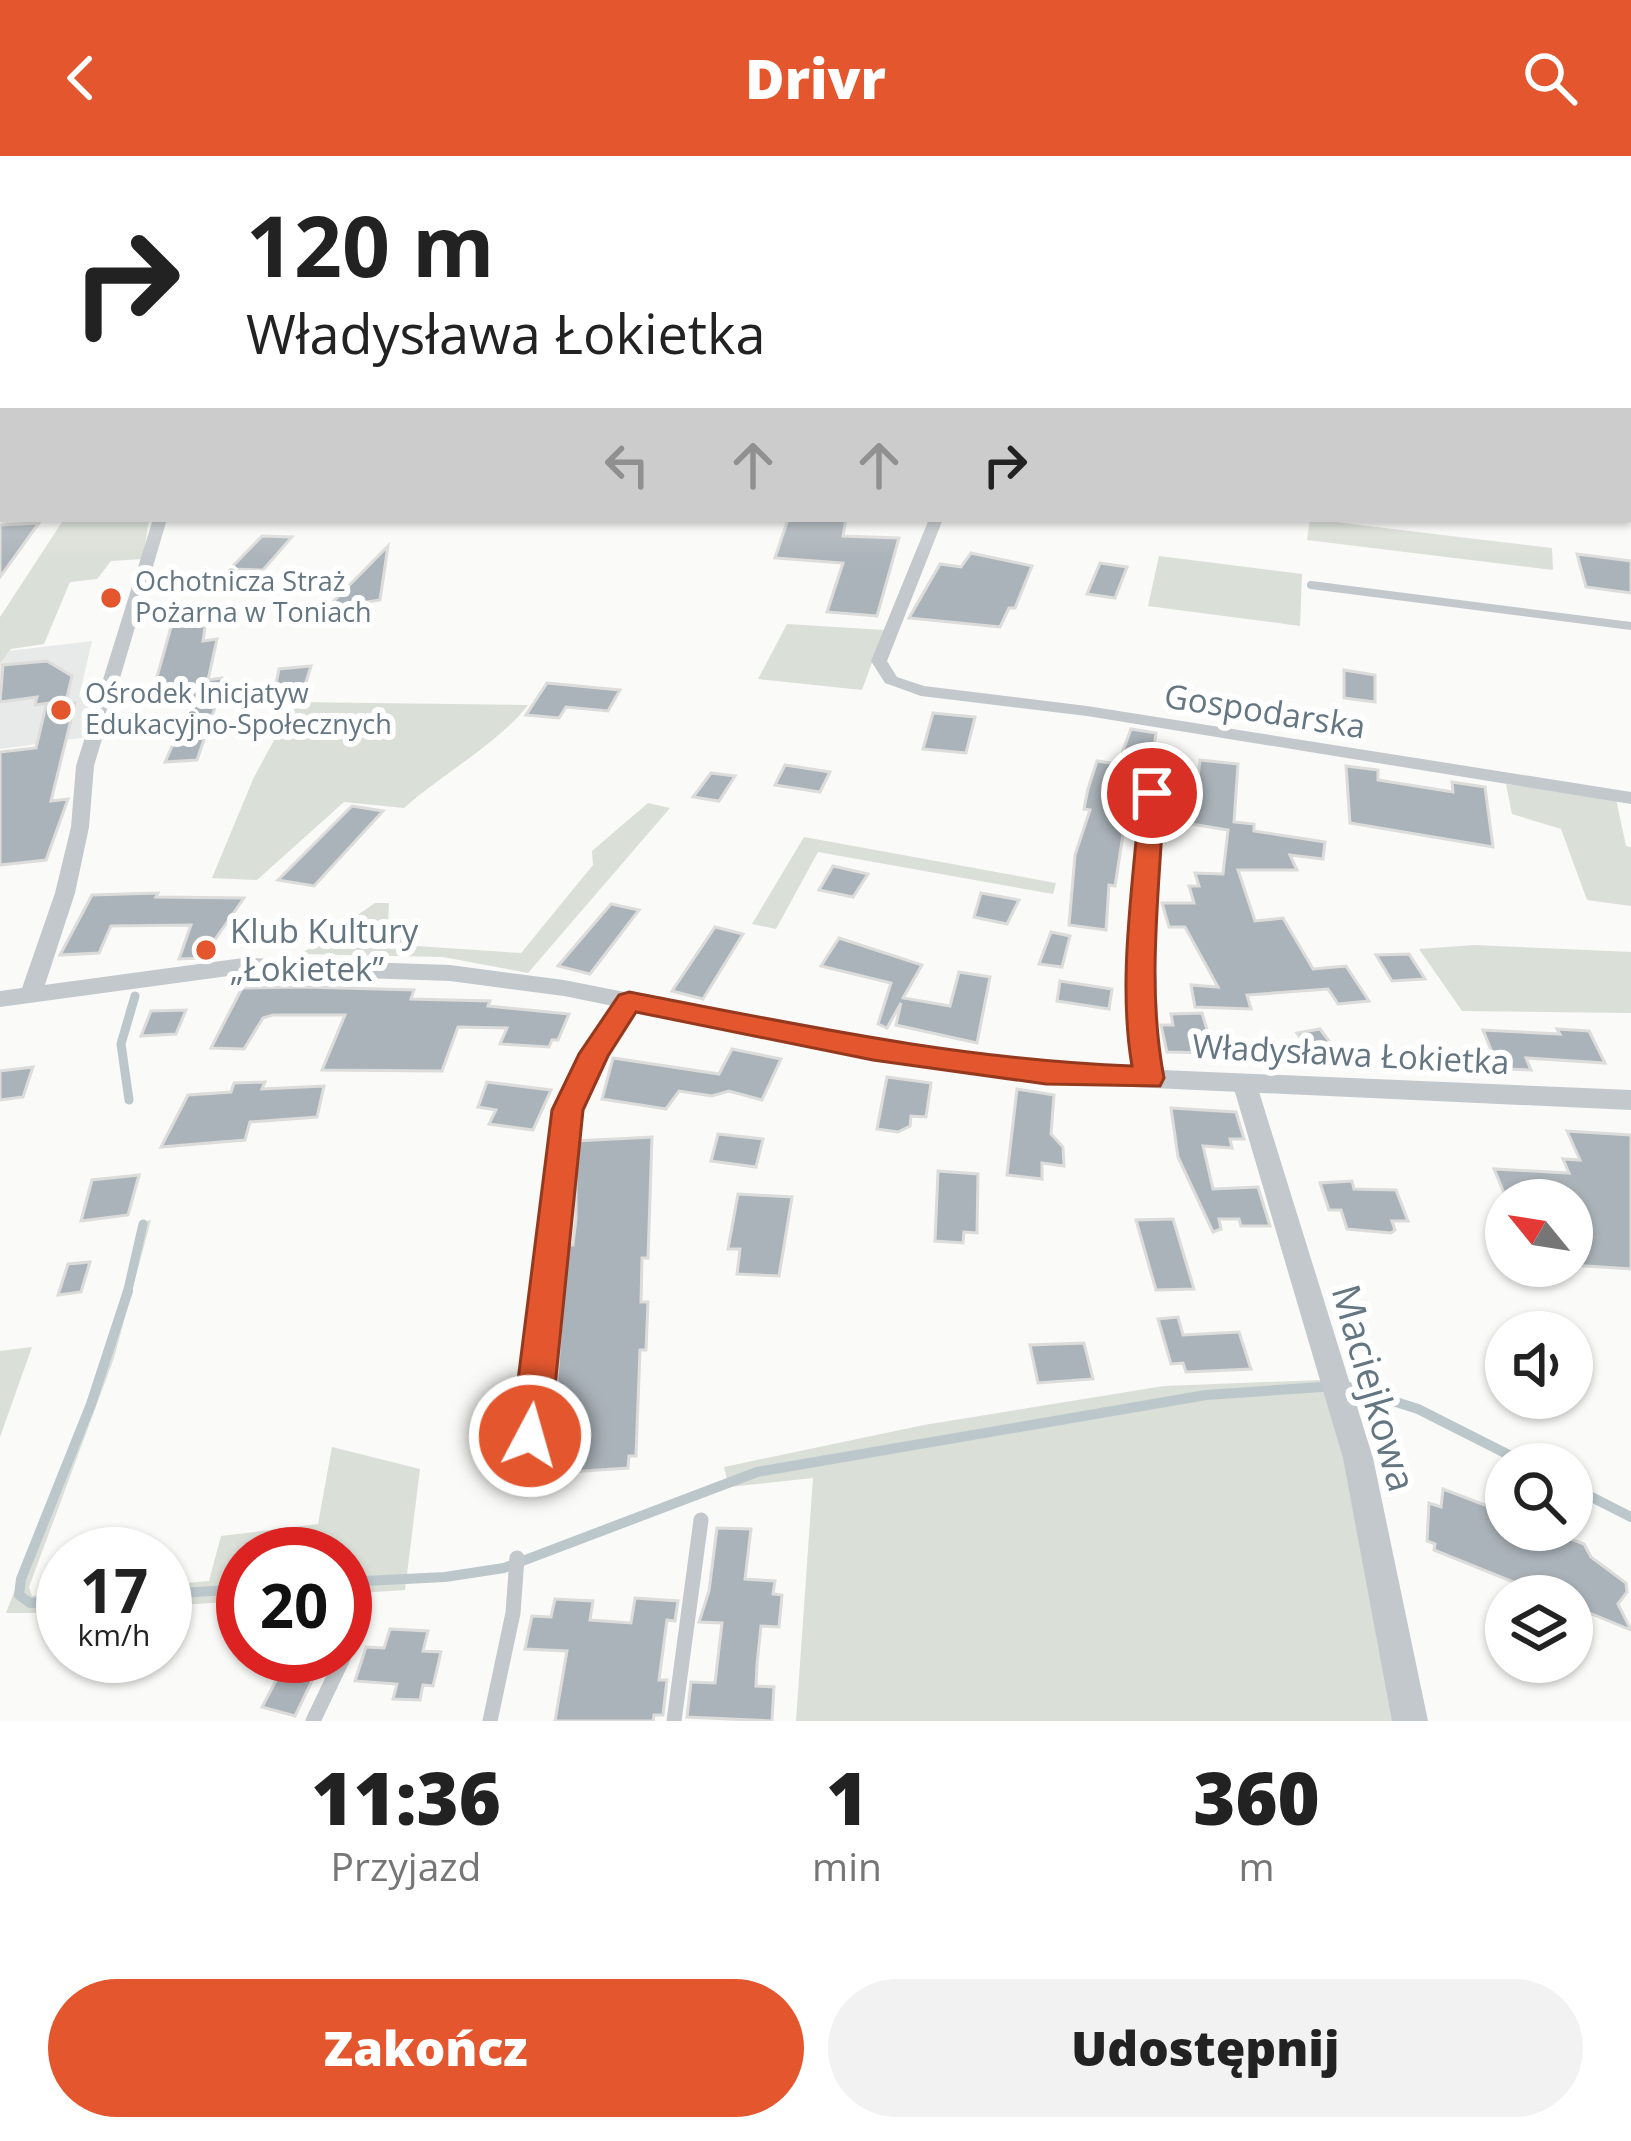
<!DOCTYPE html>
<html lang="pl">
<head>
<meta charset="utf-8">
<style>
	:root { --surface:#fff; --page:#f2f2f2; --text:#222; --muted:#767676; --accent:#e4572e }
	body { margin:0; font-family:"Open Sans",sans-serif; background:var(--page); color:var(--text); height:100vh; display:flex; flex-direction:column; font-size:45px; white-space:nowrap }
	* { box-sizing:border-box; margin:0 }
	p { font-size:39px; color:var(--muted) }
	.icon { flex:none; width:66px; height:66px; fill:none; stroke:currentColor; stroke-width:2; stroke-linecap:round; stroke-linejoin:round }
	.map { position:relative; height:1565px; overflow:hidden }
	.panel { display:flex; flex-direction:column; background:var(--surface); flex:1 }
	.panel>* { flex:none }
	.banner { position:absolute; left:0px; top:0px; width:1632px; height:366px; box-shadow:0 3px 9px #0004; background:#fff; color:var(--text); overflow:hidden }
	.needle { width:78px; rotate:300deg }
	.tools { position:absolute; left:1485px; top:1023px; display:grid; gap:24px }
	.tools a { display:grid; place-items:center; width:108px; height:108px; border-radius:50%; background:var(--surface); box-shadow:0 3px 9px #0004; font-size:60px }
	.speed { position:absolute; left:36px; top:1371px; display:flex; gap:24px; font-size:60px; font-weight:700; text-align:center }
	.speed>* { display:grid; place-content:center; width:156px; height:156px; border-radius:50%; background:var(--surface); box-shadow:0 3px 9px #0004; line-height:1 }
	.speed small { font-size:30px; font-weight:400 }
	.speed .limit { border:18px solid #d22; background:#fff; color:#111 }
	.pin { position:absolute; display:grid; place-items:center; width:102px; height:102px; color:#fff; margin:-51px; border:6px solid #fff; border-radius:50%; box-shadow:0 3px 12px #0007 }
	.me { position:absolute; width:132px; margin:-66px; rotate:6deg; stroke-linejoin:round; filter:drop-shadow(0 0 9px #0008) }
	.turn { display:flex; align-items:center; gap:42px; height:252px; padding:0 48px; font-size:54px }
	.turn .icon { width:156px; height:156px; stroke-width:2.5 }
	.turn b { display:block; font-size:84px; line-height:102px }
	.lanes { display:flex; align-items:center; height:114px; padding:0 48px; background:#0003; justify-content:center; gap:60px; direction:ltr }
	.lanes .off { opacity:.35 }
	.eta { display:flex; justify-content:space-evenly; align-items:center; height:204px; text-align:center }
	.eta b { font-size:72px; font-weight:800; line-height:84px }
	.button { display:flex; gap:24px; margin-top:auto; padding:24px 48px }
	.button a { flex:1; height:138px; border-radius:72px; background:var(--accent); color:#fff; font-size:48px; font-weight:800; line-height:138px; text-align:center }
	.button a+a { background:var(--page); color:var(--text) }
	header { display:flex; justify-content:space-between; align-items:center; height:156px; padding:0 48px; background:var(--accent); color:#fff; font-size:54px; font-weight:800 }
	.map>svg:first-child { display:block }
	.built { fill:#e8e9e9 }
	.green { fill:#dadfd7 }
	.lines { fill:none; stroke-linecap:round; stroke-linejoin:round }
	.stream-far1 { stroke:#bbc7cb; stroke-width:9 }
	.stream { stroke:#bbc7cb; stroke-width:10 }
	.building { fill:#aab3b9; stroke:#dcdcda; stroke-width:3 }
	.service-far2 { stroke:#c3c8cc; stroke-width:8 }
	.service-far1 { stroke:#c3c8cc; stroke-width:12 }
	.service { stroke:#c3c8cc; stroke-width:15 }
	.minor { fill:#c3c8cc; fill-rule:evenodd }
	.tertiary { fill:#c3c8cc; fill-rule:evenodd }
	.route { fill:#e4572e; stroke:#94391e; stroke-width:3 }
	.poi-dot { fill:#e4572e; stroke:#fff; stroke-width:4.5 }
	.labels { text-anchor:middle; stroke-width:12; stroke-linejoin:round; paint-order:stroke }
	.far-poi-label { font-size:27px; fill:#657683; stroke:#fff; text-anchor:start }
	.street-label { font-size:33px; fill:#657683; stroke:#fff }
	.poi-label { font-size:33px; fill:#657683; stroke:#fff; text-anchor:start }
	.near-street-label { font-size:39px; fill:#657683; stroke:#fff }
</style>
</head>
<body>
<header><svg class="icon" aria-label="back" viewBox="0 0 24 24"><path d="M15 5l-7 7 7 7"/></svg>Drivr<svg class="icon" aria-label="search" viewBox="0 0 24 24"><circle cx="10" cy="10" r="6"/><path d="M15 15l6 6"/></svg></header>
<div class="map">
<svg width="1631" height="1565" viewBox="0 0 1631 1565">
	<rect width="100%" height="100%" fill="#fafaf8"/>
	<polygon class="built" points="92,485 79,541 100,539 88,581 0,593 0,496"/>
	<g class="green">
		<polygon points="64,363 149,363 143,403 111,405 97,423 70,426 44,488 11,493 0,507 0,461"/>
		<polygon points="1310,363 1552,392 1553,414 1307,384"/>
		<polygon points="1159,400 1302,418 1300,470 1148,450"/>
		<polygon points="787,468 884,474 862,534 758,523"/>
		<path d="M295 546 528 549C499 587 442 618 404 652L344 646 257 724 212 722 254 621Z"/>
		<polygon points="1506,628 1616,643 1626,690 1631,691 1631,750 1587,744 1561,673 1512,658"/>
		<polygon points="648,647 670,652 528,817 443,801 301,798 375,747 389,747 388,768 416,790 521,797 593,709 592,695"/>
		<polygon points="804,681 1056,727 1053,738 818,696 776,773 752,768"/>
		<polygon points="1474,789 1631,796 1631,857 1462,855 1419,793"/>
		<path d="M151 1064 114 1202 29 1431 32 1440 63 1437V1457H6C56 1328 111 1201 141 1066Z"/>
		<polygon points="32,1191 0,1281 0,1195"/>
		<polygon points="1321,1224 1345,1299 1397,1565 796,1565 813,1322 729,1331 724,1311 924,1269 1164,1230"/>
		<polygon points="332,1291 420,1313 405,1434 345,1438 345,1398 243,1398 243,1445 165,1450 165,1429 209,1425 221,1380 318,1368"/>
	</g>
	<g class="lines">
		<g class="stream-far1">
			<polyline points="129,944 121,888 135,840"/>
			<polyline points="127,1138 143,1068"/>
		</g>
		<g class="stream">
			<polyline points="1349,1231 1418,1253 1527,1308"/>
			<polyline points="1572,1331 1631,1361"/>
			<polyline points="345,1426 445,1421 504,1412 757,1316 1206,1239 1321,1231"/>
			<polyline points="165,1438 243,1433"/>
			<polyline points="63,1445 30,1447 19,1439 21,1423 91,1248 128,1135"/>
		</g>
	</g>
	<g class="building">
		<polygon points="788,363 846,363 843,380 899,382 877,460 827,456 843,407 775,402"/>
		<polygon points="39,367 0,421 0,369"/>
		<polygon points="262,380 292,381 263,414 230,413"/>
		<polygon points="388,390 380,444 327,452"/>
		<polygon points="971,397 1032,410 1015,452 1009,452 1000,471 909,462 940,408 961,411"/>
		<polygon points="1577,398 1631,405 1631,437 1586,431"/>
		<polygon points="1100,407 1127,411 1115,442 1087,438"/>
		<polygon points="203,450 202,457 207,456 203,485 217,483 208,524 222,522 222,531 197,604 165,606 191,548 184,549 190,531 153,535 173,464 180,463 183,452"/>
		<polygon points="47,505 72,520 66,545 35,549 37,541 0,546 3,509"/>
		<polygon points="311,510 301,542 273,544 279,513"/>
		<polygon points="1344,514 1375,519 1375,546 1344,542"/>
		<polygon points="547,527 620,534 608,555 566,551 559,562 526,559"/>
		<polygon points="75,547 51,645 68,643 46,704 0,709 0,596 36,592 46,550"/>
		<polygon points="933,557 975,561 966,597 923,593"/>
		<polygon points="1131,573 1156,577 1149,623 1132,621 1115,730 1109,729 1106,774 1069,769 1075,699 1090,654 1084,653 1088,633 1097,605 1118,608"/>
		<polygon points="1200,604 1238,608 1234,666 1254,668 1254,675 1325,686 1323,703 1290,699 1297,714 1238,714 1255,765 1283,762 1313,813 1346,810 1369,845 1338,848 1328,833 1247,839 1251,853 1195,851 1191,829 1218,831 1185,771 1169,771 1162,747 1194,747 1189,730 1199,730 1195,717 1223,718 1228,674 1185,667 1188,647 1195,648"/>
		<polygon points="785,609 830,616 820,636 775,629"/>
		<polygon points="1346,610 1378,614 1378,624 1453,636 1452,626 1485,631 1493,691 1350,667"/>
		<polygon points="711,617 735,620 719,645 693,641"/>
		<polygon points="352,650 383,655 314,730 278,724"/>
		<polygon points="833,710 868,718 853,741 819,734"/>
		<polygon points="158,737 156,741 244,742 202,802 179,803 191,769 111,770 99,797 60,799 92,739"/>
		<polygon points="981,737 1019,744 1007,768 974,761"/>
		<polygon points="611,748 639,754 590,818 558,810"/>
		<polygon points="715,771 743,778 703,843 672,835"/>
		<polygon points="1051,776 1070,780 1062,811 1039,808"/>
		<polygon points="839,782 922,809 903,842 950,850 959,816 990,821 977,887 896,869 901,847 887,872 878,868 891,827 821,810"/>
		<polygon points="1409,798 1425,823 1392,825 1376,799"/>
		<polygon points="1060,825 1112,833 1109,853 1057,845"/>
		<polygon points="305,831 414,834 411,843 490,845 488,850 569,858 558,884 552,884 549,891 500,888 507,872 458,871 442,915 322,914 345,859 273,859 263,862 244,893 211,892 242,832"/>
		<polygon points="186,854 176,878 141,880 151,855"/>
		<polygon points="1202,857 1214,897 1167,896 1161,869 1173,869 1171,858"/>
		<polygon points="1320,873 1326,881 1342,904 1318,907 1297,877"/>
		<polygon points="1557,873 1589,875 1605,907 1526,902 1531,914 1507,913 1502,901 1494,901 1483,874 1560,878"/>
		<polygon points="732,893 781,903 762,944 729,935 712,940 679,935 666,953 602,943 613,902 719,918"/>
		<polygon points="33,911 23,941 0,944 0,915"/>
		<polygon points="887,921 931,927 926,961 911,960 910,970 898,976 877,973"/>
		<polygon points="265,926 262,933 324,930 317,961 250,966 245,984 161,991 188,939 231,936 234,927"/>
		<polygon points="487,926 551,934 533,974 489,968 496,954 478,951"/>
		<polygon points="1017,933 1054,939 1051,978 1063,991 1064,1010 1042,1007 1042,1023 1007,1019"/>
		<polygon points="1171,952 1236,956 1244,983 1230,983 1232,992 1203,990 1213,1033 1258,1031 1270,1070 1241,1070 1239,1063 1219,1063 1221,1073 1213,1076 1178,1001"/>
		<polygon points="1567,975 1631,979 1631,1113 1572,1109 1572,1044 1507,1044 1494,1013 1569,1017 1563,1003 1580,1004"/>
		<polygon points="718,978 763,983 756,1011 711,1005"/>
		<polygon points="652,981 648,1102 642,1102 641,1146 648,1146 646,1194 640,1194 636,1300 629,1300 628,1312 540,1318 544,1283 551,1283 555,1249 567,1089 573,1089 576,1063 576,985"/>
		<polygon points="938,1015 978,1018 977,1077 964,1076 963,1087 935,1085"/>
		<polygon points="139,1019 128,1059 81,1065 92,1024"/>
		<polygon points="1352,1025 1354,1033 1396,1034 1408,1065 1392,1065 1395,1074 1391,1077 1347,1073 1341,1054 1329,1054 1320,1027"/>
		<polygon points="738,1038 792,1041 779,1120 737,1118 740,1093 728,1093"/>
		<polygon points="1173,1063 1194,1133 1156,1134 1136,1064"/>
		<polygon points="90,1106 81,1136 58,1139 68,1108"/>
		<polygon points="1178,1161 1183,1179 1239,1176 1251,1213 1186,1216 1183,1207 1171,1208 1158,1163"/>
		<polygon points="1084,1187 1093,1223 1038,1227 1030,1189"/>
		<polygon points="1443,1333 1506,1357 1506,1374 1548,1374 1584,1388 1591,1401 1626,1427 1627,1436 1618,1448 1631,1474 1572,1450 1572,1440 1548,1440 1434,1394 1435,1388 1427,1385 1429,1347 1441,1351"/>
		<polygon points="717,1372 751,1373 745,1423 775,1425 773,1438 782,1439 779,1471 761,1470 757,1508 756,1530 774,1531 772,1565 687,1561 691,1526 715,1527 722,1467 699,1466 709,1435"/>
		<polygon points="635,1442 678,1445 675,1465 667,1464 659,1524 667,1524 663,1559 654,1559 653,1565 555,1565 567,1495 525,1493 532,1460 551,1461 555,1443 593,1445 590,1464 631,1467"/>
		<polygon points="390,1473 428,1475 423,1495 441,1496 433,1530 423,1529 420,1544 393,1543 397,1528 355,1525 366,1491 384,1492"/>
		<polygon points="289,1500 324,1500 295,1560 262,1551"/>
	</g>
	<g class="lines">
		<polyline class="service-far2" points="1311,429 1631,470"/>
		<polyline class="service-far1" points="547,1138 568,954 594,897 629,845"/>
		<g class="service">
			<polyline points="526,1323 547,1135"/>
			<polyline points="345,1497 353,1481"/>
			<polyline points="313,1565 344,1500"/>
			<polyline points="490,1565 513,1457 517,1402"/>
			<polyline points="674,1565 701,1364"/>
		</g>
		<g class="minor">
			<polygon points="3,335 3,346 0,347 0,336"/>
			<polygon points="153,363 167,363 94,610 89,671 75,737 42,838 31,845 20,838 55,737 71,671 76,610"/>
			<polygon points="929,363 943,363 887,505 897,521 924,530 1087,550 1631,636 1631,648 1087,560 921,540 885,527 871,505"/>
			<polygon points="1152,632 1161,637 1152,815 1161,922 1157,928 1141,928 1137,922 1131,815 1143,637"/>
			<polygon points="1244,918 1252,920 1256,926 1373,1302 1428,1565 1392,1565 1343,1302 1232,926 1236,920"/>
		</g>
		<g class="tertiary">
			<polygon points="3,241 3,249 0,250 0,242"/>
			<polygon points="243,802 450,809 564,824 873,885 1046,909 1631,934 1631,954 1046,927 873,903 564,840 450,825 243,818 0,851 0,835"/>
		</g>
	</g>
	<linearGradient id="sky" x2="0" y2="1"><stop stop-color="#96bcdc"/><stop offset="0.46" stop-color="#fdfdfc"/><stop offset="1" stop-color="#fdfdfc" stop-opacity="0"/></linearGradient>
	<rect width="1631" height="407" fill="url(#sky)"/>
	<path class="route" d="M1152 630 1164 637C1160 731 1146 829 1164 922L1160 930 1046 928 873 904 636 856 608 900 583 954 550 1280 544 1293 530 1298 517 1293 511 1280 552 954 579 898 619 839 629 836C796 868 961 904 1132 910 1117 822 1134 726 1140 637Z"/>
	<g class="poi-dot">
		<circle cx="111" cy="442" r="12"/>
		<circle cx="61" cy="554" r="12"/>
		<circle cx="206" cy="794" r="12"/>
	</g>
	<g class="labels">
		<g class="far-poi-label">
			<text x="135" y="435">Ochotnicza Straż<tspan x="135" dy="31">Pożarna w Toniach</tspan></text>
			<text x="85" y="547">Ośrodek Inicjatyw<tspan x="85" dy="31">Edukacyjno-Społecznych</tspan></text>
		</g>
		<g class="street-label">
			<text transform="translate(1265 555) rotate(9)" y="12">Gospodarska</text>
			<text transform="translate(1351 898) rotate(3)" y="12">Władysława Łokietka</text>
		</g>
		<g class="poi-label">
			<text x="230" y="787">Klub Kultury<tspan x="230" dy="38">„Łokietek”</tspan></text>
		</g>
		<g class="near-street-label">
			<text transform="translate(1374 1232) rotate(74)" y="14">Maciejkowa</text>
		</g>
	</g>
</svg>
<div class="tools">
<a><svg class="needle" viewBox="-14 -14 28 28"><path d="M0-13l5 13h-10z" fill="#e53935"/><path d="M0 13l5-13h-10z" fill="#767676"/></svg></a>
<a><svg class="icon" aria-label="sound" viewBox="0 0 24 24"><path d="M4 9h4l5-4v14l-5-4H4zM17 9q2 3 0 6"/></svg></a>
<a><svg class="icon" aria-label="search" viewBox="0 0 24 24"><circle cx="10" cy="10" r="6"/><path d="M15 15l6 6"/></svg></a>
<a><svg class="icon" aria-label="layers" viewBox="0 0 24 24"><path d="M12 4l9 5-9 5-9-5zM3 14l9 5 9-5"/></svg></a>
</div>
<div class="speed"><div>17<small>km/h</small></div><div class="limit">20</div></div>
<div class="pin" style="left:1152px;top:637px;background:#d93025"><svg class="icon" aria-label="arrive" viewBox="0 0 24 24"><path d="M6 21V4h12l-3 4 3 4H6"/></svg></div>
<svg class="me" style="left:530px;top:1280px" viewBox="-20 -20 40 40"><circle r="17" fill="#e4572e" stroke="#fff" stroke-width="3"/><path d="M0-11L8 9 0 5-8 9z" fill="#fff"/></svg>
<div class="banner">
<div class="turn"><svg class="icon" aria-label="right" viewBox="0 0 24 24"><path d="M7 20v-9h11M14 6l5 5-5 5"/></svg><div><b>120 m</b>Władysława Łokietka</div></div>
<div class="lanes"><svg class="icon off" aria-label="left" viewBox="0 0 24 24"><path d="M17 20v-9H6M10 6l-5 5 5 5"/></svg><svg class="icon off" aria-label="ahead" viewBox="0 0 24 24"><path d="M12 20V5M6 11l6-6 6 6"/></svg><svg class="icon off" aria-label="ahead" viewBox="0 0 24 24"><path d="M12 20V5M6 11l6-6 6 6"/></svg><svg class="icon" aria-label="right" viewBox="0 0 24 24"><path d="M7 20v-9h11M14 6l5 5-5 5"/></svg></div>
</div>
</div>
<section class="panel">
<div class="eta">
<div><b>11:36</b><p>Przyjazd</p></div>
<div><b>1</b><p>min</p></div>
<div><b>360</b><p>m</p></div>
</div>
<div class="button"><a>Zakończ</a><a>Udostępnij</a></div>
</section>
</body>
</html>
